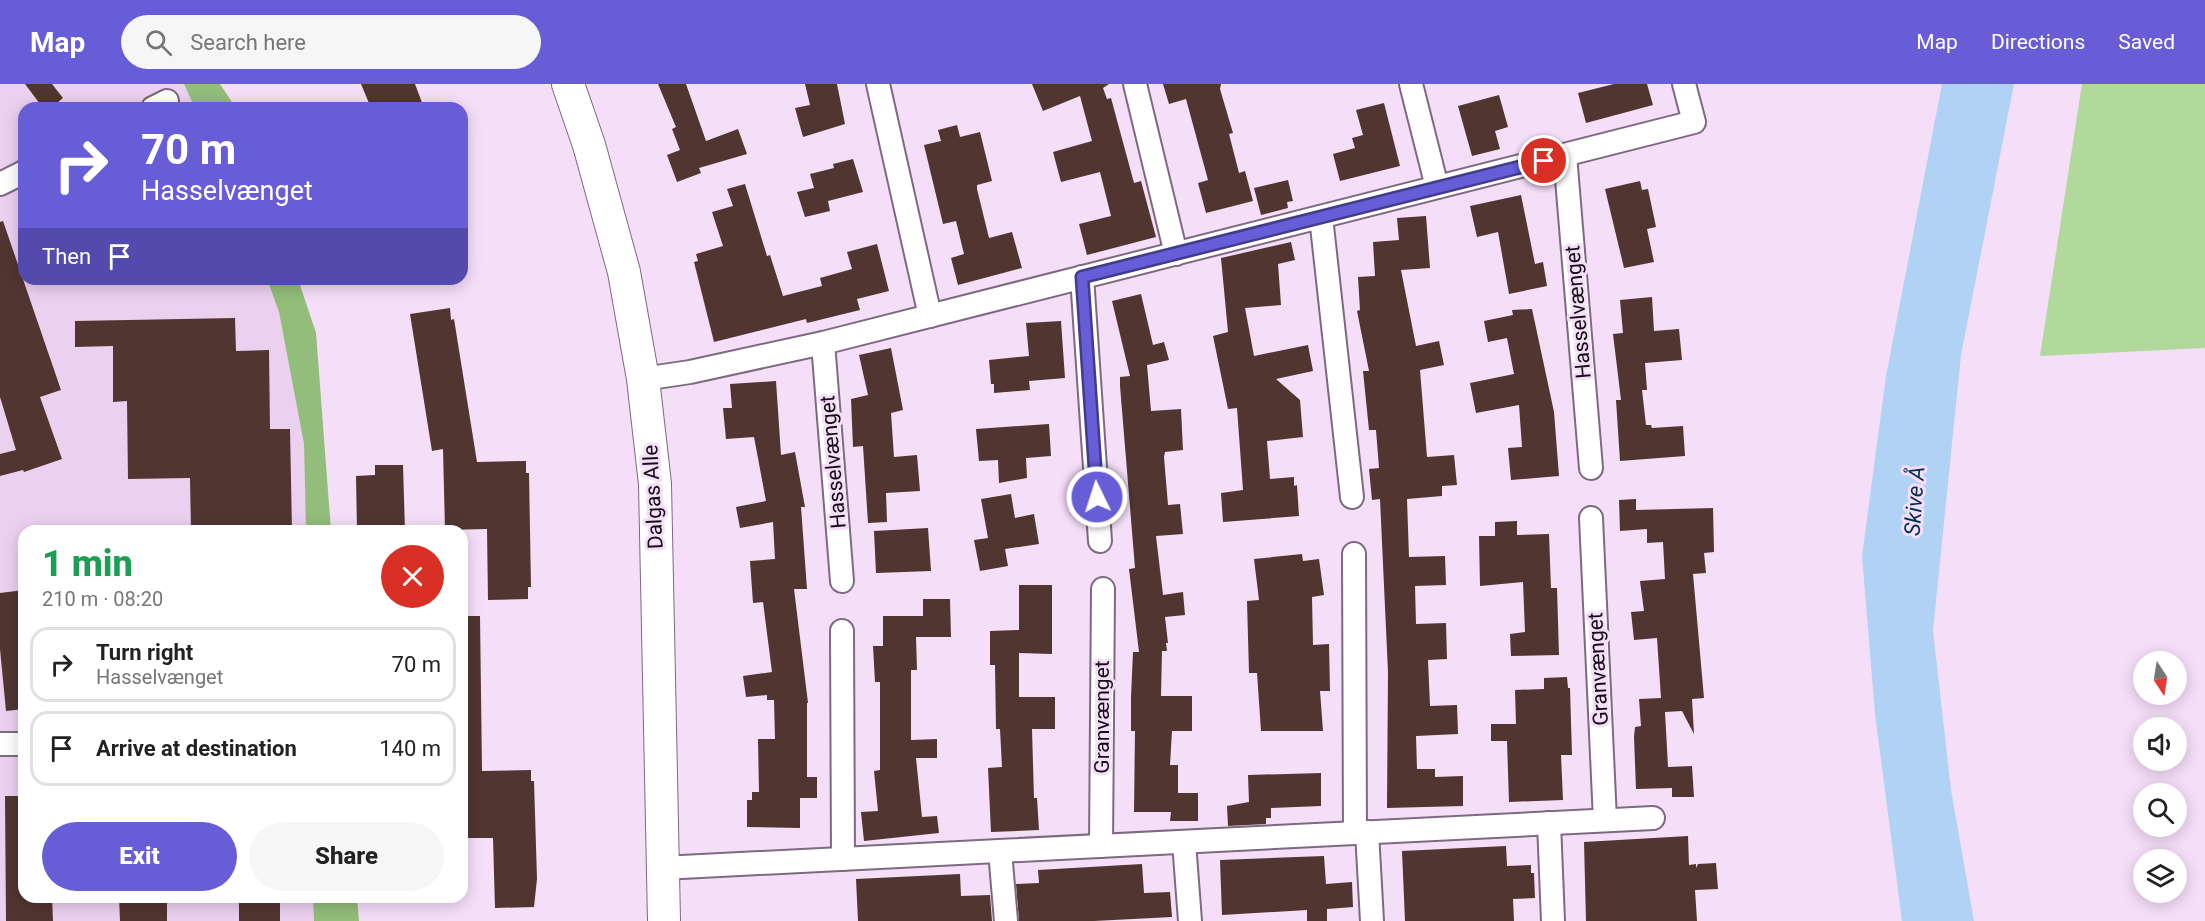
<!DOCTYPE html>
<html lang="en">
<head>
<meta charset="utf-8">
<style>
	:root { --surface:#fff; --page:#f6f6f6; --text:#222; --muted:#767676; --line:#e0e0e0; --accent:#675dd7 }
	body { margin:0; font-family:Roboto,sans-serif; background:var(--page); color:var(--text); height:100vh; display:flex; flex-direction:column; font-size:22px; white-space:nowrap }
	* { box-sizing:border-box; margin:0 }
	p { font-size:20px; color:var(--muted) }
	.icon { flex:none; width:33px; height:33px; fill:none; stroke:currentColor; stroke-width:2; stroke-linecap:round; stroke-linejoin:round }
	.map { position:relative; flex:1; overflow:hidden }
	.details { position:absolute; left:18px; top:441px; width:450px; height:378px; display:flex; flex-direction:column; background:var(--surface); border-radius:18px; box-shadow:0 3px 15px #0003 }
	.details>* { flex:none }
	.banner { position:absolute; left:18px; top:18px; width:450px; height:183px; border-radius:18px; box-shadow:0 3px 15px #0003; background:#675dd7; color:#fff; overflow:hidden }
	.needle { width:39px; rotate:168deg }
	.controls { position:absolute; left:2133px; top:567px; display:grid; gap:12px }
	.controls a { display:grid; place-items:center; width:54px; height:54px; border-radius:50%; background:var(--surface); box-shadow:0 3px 15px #0003; font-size:30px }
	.pin { position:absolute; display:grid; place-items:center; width:51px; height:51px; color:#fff; margin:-26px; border:3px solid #fff; border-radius:50%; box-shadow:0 2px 6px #0007 }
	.me { position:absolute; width:66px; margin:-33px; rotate:356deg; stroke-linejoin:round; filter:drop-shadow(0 0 4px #0008) }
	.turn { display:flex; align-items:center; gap:21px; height:126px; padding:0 24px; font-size:27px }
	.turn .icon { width:78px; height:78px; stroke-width:2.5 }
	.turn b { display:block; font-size:42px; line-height:51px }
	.then { display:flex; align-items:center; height:57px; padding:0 24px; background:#0003; gap:12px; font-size:22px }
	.round { display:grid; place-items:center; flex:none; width:63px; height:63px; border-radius:32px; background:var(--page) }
	.overview { display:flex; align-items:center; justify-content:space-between; height:102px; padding:0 24px }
	h1 { font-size:36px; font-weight:800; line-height:45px; color:#1e9e55 }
	.action { display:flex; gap:12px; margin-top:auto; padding:12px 24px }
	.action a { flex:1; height:69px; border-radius:36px; background:var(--accent); color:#fff; font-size:24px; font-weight:800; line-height:69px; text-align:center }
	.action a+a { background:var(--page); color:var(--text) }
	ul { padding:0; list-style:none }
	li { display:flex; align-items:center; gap:18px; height:75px; margin:0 12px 9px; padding:0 12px; border:3px solid var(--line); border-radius:18px }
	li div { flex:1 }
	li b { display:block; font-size:22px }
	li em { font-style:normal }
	header { display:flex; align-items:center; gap:36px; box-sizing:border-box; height:84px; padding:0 30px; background:var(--accent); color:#fff }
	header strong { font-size:28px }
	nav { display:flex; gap:33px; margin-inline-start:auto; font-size:21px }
	.search { width:420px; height:54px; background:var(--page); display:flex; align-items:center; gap:15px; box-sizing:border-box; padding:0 21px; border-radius:33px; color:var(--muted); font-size:22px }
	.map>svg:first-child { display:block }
	.built { fill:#ecd0f0 }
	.green { fill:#b1d99b }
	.forest { fill:#93bd7b }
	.water { fill:#b0d3f5 }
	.building { fill:#513530 }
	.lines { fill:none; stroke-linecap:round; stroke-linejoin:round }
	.street-casing { stroke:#7d6a80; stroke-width:26 }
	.secondary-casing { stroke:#7d6a80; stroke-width:34 }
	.street { stroke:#fff; stroke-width:22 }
	.secondary { stroke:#fff; stroke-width:32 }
	.route-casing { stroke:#433c8c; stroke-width:15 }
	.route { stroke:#675dd7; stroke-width:10 }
	.labels { text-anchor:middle; stroke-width:6; stroke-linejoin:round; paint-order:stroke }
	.street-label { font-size:21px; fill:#130c14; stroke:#f5def8 }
	.water-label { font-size:22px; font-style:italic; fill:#012f52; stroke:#f5def8 }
</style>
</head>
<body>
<header>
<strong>Map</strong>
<div class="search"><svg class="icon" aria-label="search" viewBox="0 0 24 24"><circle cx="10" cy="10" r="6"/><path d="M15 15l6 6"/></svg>Search here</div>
<nav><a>Map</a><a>Directions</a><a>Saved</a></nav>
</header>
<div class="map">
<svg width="2205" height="837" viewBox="0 0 2205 837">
	<rect width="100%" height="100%" fill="#f5def8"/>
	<polygon class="built" points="0,0 184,0 195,24 24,24 24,195 267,195 279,228 304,360 306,447 24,447 24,813 313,813 314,837 0,837"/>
	<polygon class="green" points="2082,0 2205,0 2205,264 2040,272"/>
	<g class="forest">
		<polygon points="184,0 220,0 236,24 195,24"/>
		<polygon points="267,195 298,195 316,249 331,447 306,447 304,360 279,228"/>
		<polygon points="313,813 357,813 359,837 314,837"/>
	</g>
	<polygon class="water" points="1942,0 2014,0 1961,271 1933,547 1951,706 1974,837 1902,837 1875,630 1862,472 1886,292"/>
	<g class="building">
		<polygon points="25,0 52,0 63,14 51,24 43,24"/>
		<polygon points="361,0 415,0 424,24 371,24"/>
		<polygon points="658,0 686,0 706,57 738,45 747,70 699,84 701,89 677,98 667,71 680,66 672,45 676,43"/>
		<polygon points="805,0 837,0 845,40 803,53 795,24 810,21"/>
		<polygon points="1032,0 1109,0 1103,4 1107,15 1111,14 1134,99 1141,97 1156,153 1087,171 1079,140 1111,132 1100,88 1061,98 1053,68 1092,57 1080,12 1043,27"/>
		<polygon points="1163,0 1221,0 1220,5 1233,49 1229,50 1239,89 1245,87 1253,117 1206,129 1198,99 1208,96 1186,15 1169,20"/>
		<polygon points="1614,0 1647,0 1653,21 1586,39 1578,9"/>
		<polygon points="1499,11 1508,43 1495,47 1500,65 1472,72 1458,22"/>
		<polygon points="1384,19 1400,82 1340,97 1333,70 1355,64 1352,54 1363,51 1356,26"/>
		<polygon points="957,41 960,53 980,48 992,97 977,101 977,105 989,154 1012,148 1022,184 958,201 951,174 964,170 956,137 943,140 924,61 941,57 938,46"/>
		<polygon points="853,75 863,108 828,117 830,127 805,133 797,108 814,104 810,90 834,84 833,80"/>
		<polygon points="1288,96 1293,117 1287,118 1288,124 1261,131 1254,104"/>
		<polygon points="1640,97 1642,106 1648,105 1656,143 1647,145 1654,178 1624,184 1605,105"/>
		<polygon points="745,100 767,172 770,171 783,212 822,202 820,194 852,185 847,168 877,160 889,207 857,215 860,226 807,239 806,235 714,258 694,178 698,177 696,170 723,162 712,128 733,122 727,105"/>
		<polygon points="1521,111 1535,180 1543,178 1547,202 1509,210 1498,148 1477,153 1470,122"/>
		<polygon points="1426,132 1430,184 1401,186 1416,262 1439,257 1444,281 1420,286 1427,373 1454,371 1457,401 1442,402 1442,412 1407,415 1409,473 1445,472 1446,501 1415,502 1416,540 1446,539 1447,575 1428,576 1430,622 1457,621 1458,650 1416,652 1417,685 1435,685 1435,693 1463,692 1463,722 1387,724 1388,588 1380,415 1372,416 1369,385 1379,384 1376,346 1369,346 1363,287 1369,287 1357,227 1360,226 1358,193 1375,192 1373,158 1399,156 1397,134"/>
		<polygon points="3,137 61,306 40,313 62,375 24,388 23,386 0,392 0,370 16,366 0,313 0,138"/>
		<polygon points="1291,158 1295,176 1278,180 1281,221 1245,224 1254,272 1308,261 1313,287 1276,295 1300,316 1303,353 1267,357 1270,395 1294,393 1294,402 1297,401 1299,432 1223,438 1221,409 1243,406 1237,324 1228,325 1213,252 1228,248 1221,174"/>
		<polygon points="1141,210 1153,261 1164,258 1169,276 1147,281 1151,327 1181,325 1183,366 1165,368 1164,373 1168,421 1180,420 1183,450 1156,452 1163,511 1183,508 1185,531 1165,533 1168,559 1166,559 1167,567 1162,567 1161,612 1192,612 1192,647 1172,647 1170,681 1178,681 1178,709 1198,709 1198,737 1170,737 1171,728 1134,728 1135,647 1131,647 1131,613 1133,568 1139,568 1129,485 1135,484 1120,302 1120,293 1130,292 1112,217"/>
		<polygon points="1652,213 1654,247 1679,245 1682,276 1645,279 1647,306 1642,306 1646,341 1651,341 1652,344 1683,342 1685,372 1620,377 1616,316 1621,316 1613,250 1623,249 1620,216"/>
		<polygon points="450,224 451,236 454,235 477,378 526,377 526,389 529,389 531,503 528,503 528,515 488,516 487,445 445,446 443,365 432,367 410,230"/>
		<polygon points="1532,225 1554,328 1559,392 1511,396 1508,364 1522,363 1519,321 1476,329 1470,299 1514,290 1507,254 1488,258 1484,237 1513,231 1512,226"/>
		<polygon points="235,234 236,267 269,266 270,345 290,345 292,447 191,447 190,394 128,395 127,317 113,318 113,262 75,263 75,237"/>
		<polygon points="1061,237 1065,294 1029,297 1030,306 994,309 994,300 991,300 989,276 1029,272 1026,239"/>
		<polygon points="891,264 903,326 891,329 894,373 917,371 920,407 886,409 887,438 868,439 863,362 853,363 851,315 868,311 859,271"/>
		<polygon points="776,297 781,371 795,368 805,423 801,423 807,505 794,505 808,619 807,619 807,693 817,693 817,714 800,714 800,744 747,743 747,716 752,716 752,708 759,708 758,655 775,655 774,616 767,616 767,611 746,613 743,592 772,588 763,518 753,519 750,477 775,475 773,438 740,444 736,423 766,417 754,353 726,355 723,324 732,324 730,300"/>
		<polygon points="1049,340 1051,372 1026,374 1027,394 999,399 998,376 979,377 976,345"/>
		<polygon points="375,381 403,381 405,447 357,447 356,392 375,391"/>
		<polygon points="1011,410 1015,434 1034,430 1039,460 1005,465 1008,482 980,487 974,456 988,454 981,415"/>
		<polygon points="1636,415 1636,426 1713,424 1714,468 1704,469 1706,489 1693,490 1704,614 1692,615 1694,650 1682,627 1665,628 1668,683 1692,682 1694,713 1672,713 1672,704 1636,705 1634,653 1635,643 1641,642 1639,615 1661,614 1657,554 1634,556 1631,528 1644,527 1640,497 1665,495 1663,458 1647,459 1647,445 1620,447 1619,416"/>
		<polygon points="1517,437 1517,451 1549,450 1551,504 1557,504 1559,571 1511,572 1510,550 1525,548 1523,498 1480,502 1479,452 1495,452 1495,438"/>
		<polygon points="928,444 931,487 876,489 874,447"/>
		<polygon points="1302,470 1303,477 1319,475 1324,511 1312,513 1313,561 1329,560 1330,607 1320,607 1323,647 1261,647 1257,589 1249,589 1247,517 1259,516 1254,475"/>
		<polygon points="1019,501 1052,501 1052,570 1019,569 1019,613 1055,613 1055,645 1032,645 1034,714 1037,714 1039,746 991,748 988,684 1002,683 1000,645 996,645 995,581 990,581 990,547 1019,546"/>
		<polygon points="24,506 24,625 6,627 0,565 0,509"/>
		<polygon points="923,515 950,515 951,553 916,553 917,586 911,586 911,656 937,655 937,674 916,674 922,733 937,732 939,749 864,757 861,728 878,727 874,687 880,686 880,598 875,598 873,562 883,562 883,532 923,532"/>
		<polygon points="462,532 480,532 482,687 531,686 531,697 534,697 537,795 534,823 495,824 493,754 462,754"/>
		<polygon points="1567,593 1568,604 1570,604 1572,671 1561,671 1563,716 1509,718 1507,657 1491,657 1491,640 1516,640 1515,606 1544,605 1544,594"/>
		<polygon points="1321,689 1321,722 1271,724 1271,734 1266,734 1266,740 1228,742 1227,722 1249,718 1248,691"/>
		<polygon points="5,712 24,712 24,813 52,813 53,837 6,837"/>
		<polygon points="1688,752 1689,781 1696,780 1696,784 1698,780 1716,779 1718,805 1695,806 1697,837 1586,837 1584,758"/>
		<polygon points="1506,762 1507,782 1531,781 1531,789 1534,789 1535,814 1513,815 1514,837 1405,837 1402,767"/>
		<polygon points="1324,772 1326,800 1352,798 1353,823 1327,825 1327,837 1307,837 1307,826 1222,831 1220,776"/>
		<polygon points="1142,780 1144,809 1170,808 1172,833 1094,837 1019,837 1016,800 1039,799 1038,786"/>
		<polygon points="960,790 961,812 990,811 992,837 858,837 856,795"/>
		<polygon points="119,813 167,813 167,837 120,837"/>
		<rect x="239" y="813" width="41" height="24"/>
	</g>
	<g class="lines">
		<defs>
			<g id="street">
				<polyline points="878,0 930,232"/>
				<polyline points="1135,0 1176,170"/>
				<polyline points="1411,0 1437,103"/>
				<polyline points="153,24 167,17"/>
				<polyline points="1565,71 1591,384"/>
				<polyline points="0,100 24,88"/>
				<polyline points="1321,133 1352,413"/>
				<polyline points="1082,193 1100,457"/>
				<polyline points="823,259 842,497"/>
				<polyline points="643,295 690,288 823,259 1694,38 1684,0"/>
				<polyline points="1591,434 1605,736"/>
				<polyline points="1354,470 1355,749"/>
				<polyline points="842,547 843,775"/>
				<polyline points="0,660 24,660"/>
				<polyline points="1549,739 1553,837"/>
				<polyline points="1367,748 1372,837"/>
				<polyline points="1184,758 1190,837"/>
				<polyline points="1101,762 1103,505"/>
				<polyline points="1000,767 1006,837"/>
				<polyline points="662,784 1653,734"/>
			</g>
			<polyline id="secondary" points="568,0 589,61 624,188 643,295 655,400 664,837"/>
		</defs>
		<use href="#street" class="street-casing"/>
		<use href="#secondary" class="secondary-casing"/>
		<use href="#street" class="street"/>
		<use href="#secondary" class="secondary"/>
	</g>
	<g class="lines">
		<defs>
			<polyline id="route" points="1097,413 1082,193 1544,77"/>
		</defs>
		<use href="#route" class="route-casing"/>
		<use href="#route" class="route"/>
	</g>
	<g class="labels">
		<g class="street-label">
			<text transform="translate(1578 228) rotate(-95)" y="7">Hasselvænget</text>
			<text transform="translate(833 378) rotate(-95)" y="7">Hasselvænget</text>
			<text transform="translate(653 413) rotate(-93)" y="7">Dalgas Alle</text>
			<text transform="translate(1598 585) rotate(-93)" y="7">Granvænget</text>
			<text transform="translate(1102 633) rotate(-90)" y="7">Granvænget</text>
		</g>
		<g class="water-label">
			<text transform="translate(1914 417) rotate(-86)" y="8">Skive Å</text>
		</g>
	</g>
</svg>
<div class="controls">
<a><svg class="needle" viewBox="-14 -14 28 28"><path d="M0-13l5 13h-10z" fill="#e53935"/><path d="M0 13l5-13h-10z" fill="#767676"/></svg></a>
<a><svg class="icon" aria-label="sound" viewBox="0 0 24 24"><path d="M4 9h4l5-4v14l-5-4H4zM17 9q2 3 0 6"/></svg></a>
<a><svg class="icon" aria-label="search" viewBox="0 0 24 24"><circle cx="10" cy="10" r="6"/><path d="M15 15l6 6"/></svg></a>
<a><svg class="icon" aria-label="layers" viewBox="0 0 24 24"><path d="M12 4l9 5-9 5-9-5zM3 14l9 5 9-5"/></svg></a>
</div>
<div class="pin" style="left:1544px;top:77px;background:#d93025"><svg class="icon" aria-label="arrive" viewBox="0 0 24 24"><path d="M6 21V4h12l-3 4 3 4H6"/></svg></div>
<svg class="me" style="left:1097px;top:413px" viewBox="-20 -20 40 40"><circle r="17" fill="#675dd7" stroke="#fff" stroke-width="3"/><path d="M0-11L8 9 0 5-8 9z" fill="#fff"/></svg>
<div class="banner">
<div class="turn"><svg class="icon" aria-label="right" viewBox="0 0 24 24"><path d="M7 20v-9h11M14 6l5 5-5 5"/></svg><div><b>70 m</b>Hasselvænget</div></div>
<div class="then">Then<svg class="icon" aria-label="arrive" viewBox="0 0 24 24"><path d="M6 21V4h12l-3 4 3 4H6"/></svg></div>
</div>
<section class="details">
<div class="overview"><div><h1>1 min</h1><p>210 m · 08:20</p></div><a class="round" style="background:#d93025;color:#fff"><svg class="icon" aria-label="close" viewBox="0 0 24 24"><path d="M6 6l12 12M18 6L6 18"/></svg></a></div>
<ul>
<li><svg class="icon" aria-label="right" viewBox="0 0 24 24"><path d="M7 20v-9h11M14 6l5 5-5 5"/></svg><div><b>Turn right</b><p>Hasselvænget</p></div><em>70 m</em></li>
<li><svg class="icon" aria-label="arrive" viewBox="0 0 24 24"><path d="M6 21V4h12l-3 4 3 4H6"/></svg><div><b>Arrive at destination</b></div><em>140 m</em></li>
</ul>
<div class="action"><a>Exit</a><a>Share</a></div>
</section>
</div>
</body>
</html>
